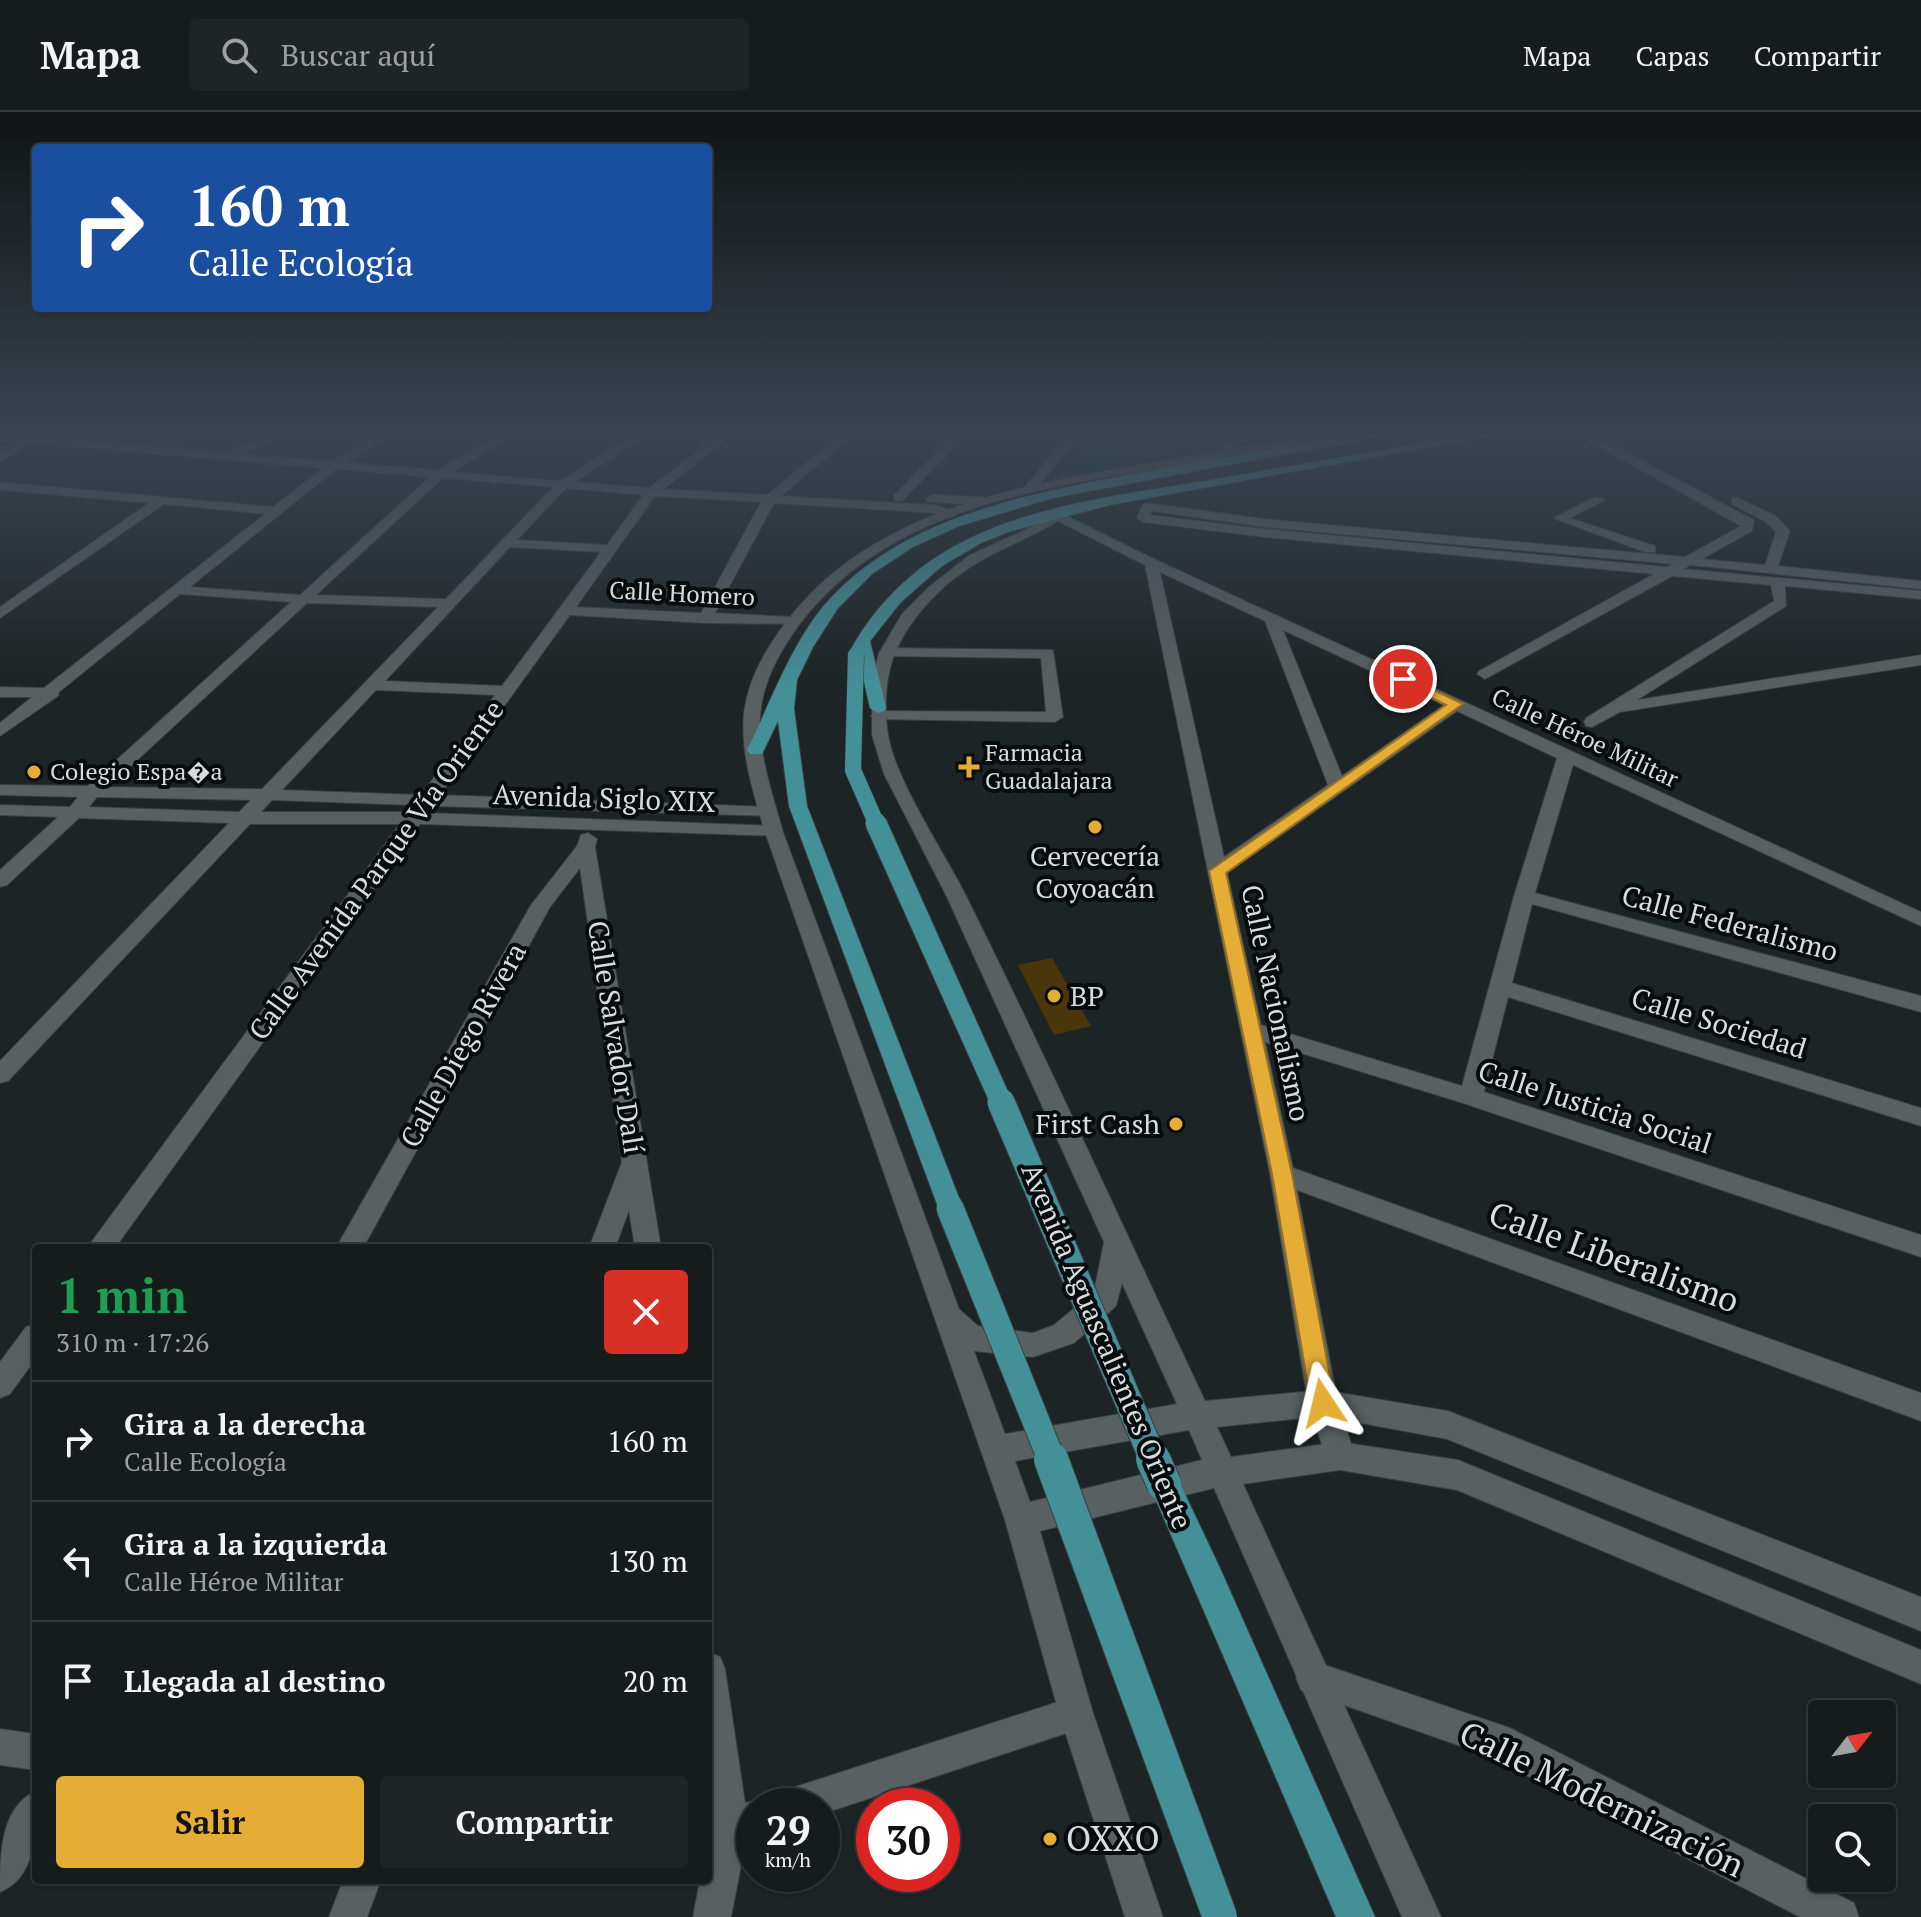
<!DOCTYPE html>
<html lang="es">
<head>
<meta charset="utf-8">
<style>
	:root { --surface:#161b1c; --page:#1f2425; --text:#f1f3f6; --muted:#9ea1a3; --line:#35393b; --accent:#e6ad36 }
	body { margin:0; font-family:"PT Serif",serif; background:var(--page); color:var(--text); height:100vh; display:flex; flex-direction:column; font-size:30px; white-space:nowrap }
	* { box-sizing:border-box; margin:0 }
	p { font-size:26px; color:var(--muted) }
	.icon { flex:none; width:44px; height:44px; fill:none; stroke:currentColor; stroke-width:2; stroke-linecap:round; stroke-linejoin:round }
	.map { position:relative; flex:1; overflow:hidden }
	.drawer { position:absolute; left:32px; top:1132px; width:680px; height:640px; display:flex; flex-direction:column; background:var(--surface); border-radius:8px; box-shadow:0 2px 6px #0004,0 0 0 2px var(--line) }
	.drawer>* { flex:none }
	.banner { position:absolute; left:32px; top:32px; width:680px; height:168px; border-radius:8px; box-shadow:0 2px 6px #0004,0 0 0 2px var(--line); background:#1a4fa0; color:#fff; overflow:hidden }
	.needle { width:52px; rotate:59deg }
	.fabs { position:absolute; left:1808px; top:1588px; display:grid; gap:16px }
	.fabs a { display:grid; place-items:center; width:88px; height:88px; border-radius:8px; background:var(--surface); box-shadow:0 2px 6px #0004,0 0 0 2px var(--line); font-size:40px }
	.speed { position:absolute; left:736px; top:1676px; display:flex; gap:16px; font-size:40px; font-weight:700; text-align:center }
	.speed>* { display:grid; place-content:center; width:104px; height:104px; border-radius:50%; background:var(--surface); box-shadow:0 2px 6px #0004,0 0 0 2px var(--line); line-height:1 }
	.speed small { font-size:20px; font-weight:400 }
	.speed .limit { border:12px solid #d22; background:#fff; color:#111 }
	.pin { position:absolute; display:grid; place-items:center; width:68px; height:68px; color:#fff; margin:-34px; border:4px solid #fff; border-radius:50%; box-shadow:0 2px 8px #0007 }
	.me { position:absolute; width:88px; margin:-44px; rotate:350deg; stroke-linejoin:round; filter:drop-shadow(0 0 6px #0008) }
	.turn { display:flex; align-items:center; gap:28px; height:168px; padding:0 24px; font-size:36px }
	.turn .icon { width:104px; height:104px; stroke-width:2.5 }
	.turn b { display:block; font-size:56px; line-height:68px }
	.round { display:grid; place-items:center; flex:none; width:84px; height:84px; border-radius:8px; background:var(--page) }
	.headline { display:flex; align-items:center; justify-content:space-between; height:136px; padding:0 24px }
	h1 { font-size:48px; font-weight:600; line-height:60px; color:#1e9e55 }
	.action { display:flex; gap:16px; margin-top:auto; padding:16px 24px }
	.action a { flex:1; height:92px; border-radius:8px; background:var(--accent); color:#111; font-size:32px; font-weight:600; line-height:92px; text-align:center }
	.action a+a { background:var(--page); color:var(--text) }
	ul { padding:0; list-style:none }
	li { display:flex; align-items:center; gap:24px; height:120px; padding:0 24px; border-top:2px solid var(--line) }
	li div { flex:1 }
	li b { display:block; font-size:30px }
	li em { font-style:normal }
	header { display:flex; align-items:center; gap:48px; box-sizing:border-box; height:112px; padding:0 40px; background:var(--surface); border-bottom:2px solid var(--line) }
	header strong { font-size:38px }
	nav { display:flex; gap:44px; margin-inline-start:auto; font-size:28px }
	.search { width:560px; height:72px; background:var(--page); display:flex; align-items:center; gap:20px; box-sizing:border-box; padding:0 28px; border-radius:8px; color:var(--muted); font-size:30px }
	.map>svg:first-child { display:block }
	.green { fill:#053f45 }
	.building { fill:#4b360b }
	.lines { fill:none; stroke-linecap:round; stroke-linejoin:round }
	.minor-casing { stroke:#393f3f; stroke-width:2 }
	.tertiary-casing { stroke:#393f3f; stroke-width:2 }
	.primary-casing { stroke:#393f3f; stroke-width:2 }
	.minor { fill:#586061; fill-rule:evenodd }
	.tertiary { fill:#586061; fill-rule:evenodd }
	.primary { fill:#449099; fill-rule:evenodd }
	.primary-bridge-far3-casing { stroke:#393f3f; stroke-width:17; stroke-linecap:butt }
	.primary-bridge-far2-casing { stroke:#393f3f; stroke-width:23; stroke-linecap:butt }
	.primary-bridge-far1-casing { stroke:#393f3f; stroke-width:29; stroke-linecap:butt }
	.primary-bridge-casing { stroke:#393f3f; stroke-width:36; stroke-linecap:butt }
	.primary-bridge-far3 { stroke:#449099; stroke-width:16 }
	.primary-bridge-far2 { stroke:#449099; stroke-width:21 }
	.primary-bridge-far1 { stroke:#449099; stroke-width:27 }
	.primary-bridge { stroke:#449099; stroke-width:34 }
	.route { fill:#e6ad36; stroke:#967023; stroke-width:2 }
	.poi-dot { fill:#e6ad36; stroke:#090c0d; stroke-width:3 }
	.labels { text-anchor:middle; stroke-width:8; stroke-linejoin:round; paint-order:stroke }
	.far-street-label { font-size:24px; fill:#d7dcdc; stroke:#090c0d }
	.far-poi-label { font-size:24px; fill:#d7dcdc; stroke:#090c0d; text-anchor:start }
	.street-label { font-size:28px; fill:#d7dcdc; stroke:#090c0d }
	.poi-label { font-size:28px; fill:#d7dcdc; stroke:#090c0d }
	.near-street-label { font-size:34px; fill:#d7dcdc; stroke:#090c0d }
	.near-poi-label { font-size:34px; fill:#d7dcdc; stroke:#090c0d; text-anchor:start }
</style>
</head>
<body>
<header>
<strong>Mapa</strong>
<div class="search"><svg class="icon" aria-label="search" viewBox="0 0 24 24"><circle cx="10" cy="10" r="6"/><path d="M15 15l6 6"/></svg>Buscar aquí</div>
<nav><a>Mapa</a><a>Capas</a><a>Compartir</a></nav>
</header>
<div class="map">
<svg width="1921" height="1805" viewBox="0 0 1921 1805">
	<rect width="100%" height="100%" fill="#1d2425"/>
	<polygon class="green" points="1090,323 1198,323 1218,335 1050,368"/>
	<polygon class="building" points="1052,846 1091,914 1054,923 1018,853"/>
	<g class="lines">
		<defs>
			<g id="minor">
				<path d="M0 323H34L228 341 266 323H281L243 342 331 349 378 323H392L346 351 438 358 499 323H513L453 360 560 369 633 323H647L575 370 649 376 719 323H732L664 377 767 383 840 323H853L781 384 935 393 958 401 952 405 935 401 774 391 715 501 793 505 800 509 798 512 705 511 570 503 440 683 768 695 774 696 777 700 774 704 433 694 428 701 774 714 783 720 781 724 420 712 115 1136H87L400 712H250L8 969 0 971V949L229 711 79 706 7 773 0 775V758L58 705 0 703V693L70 695 78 685 0 683V673L88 674 291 490 180 482 59 580 58 584 0 624V611L32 585H0V575L44 576 265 402 164 392 0 506V495L149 391 0 378V370L273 395 323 356 28 331 0 351V341L15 330 0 328ZM336 357 430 365 300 483 190 475ZM443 366 553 375 446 487 316 483ZM566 376 643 383 607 433 517 428ZM655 384 761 390 701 501 576 495ZM510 435 601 440 502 574 385 569ZM307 491 438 495 262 677 108 675ZM376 578 495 583 421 683 282 678ZM97 685 251 688 239 700 89 695ZM272 688 413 693 408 700H261Z"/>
				<polygon points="954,323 966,323 902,389 894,389 894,383"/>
				<polygon points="1069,323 1081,323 1035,378 1027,378 1027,372"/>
				<polygon points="1206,323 1220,323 1244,340 1234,342"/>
				<path d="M1578 323H1593L1754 408 1752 419 1702 447 1765 453 1776 420 1766 410 1732 392V386L1736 385 1776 404 1790 419 1778 454 1921 469V477L1690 453 1684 457 1921 479V487L1785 474 1786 494 1637 588 1921 543V553L1620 600 1592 615 1586 614 1584 610 1586 606 1774 489 1771 473 1672 464 1485 567 1477 562 1479 559 1654 462 1264 425 1143 410 1137 406 1143 392 1147 391 1264 407 1685 445 1741 414ZM1152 399 1264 415 1673 452 1667 455 1264 417 1150 403Z"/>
				<polygon points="932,383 983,385 989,389 983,393 928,390 926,387"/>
				<polygon points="1595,385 1605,388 1570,406 1655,434 1655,440 1645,440 1553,406"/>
				<path d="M1057 399 1156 448 1921 800V814L1573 653 1535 781 1921 884V900L1532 792 1512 871 1921 996V1014L1508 885 1484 980 1921 1123V1145L1463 991 1265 930 1293 1056 1921 1281V1309L1297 1078 1338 1291 1355 1344 1351 1354 1340 1358 1329 1354 1308 1291 1270 1062 1145 453 1052 406 1051 403ZM1160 460 1265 509 1328 673 1224 745ZM1283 518 1444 593 1342 664ZM1457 599 1557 646 1514 784 1462 974 1261 913 1227 761Z"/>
				<polygon points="887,536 1053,538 1063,605 1055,610 873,607 871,604 873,601 879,599 1046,600 1041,546 882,544 879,541"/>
				<polygon points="588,721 597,727 595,735 661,1136 635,1136 629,1098 615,1136 589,1136 622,1050 580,756 550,795 363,1136 336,1136 531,793 577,734 581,723"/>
				<polygon points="36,1212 36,1246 10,1282 0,1286 0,1250 26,1215"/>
				<polygon points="708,1540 720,1545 725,1557 745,1691 754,1689 767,1694 754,1694 754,1725 746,1728 731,1805 693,1805 700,1768 708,1768"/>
				<polygon points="1313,1549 1510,1616 1854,1791 1859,1805 1800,1805 1489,1644 1301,1578 1296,1566 1301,1554"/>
				<polygon points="1076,1584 1088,1589 1093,1601 1088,1613 1076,1618 822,1702 822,1694 774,1694 779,1681 792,1676"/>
				<polygon points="0,1617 36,1622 36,1658 0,1653"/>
				<path d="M36 1679C36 1714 39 1764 0 1780 0 1744 0 1695 36 1679Z"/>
				<polygon points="343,1768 381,1768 367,1805 329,1805"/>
			</g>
			<path id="tertiary" d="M1315 323H1342C1325 334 1236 343 1211 348 1068 372 893 387 799 513 779 540 761 573 760 607 759 645 773 684 783 720L959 1197 978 1214 1033 1221 1054 1213 1094 1180 1104 1130 947 785 884 662 872 623V568L879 541 902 502 930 474 970 443 1031 415 1057 399 1063 403 1062 406C1036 424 1008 433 982 448 946 468 912 502 896 539 885 562 884 598 888 623 896 670 945 741 967 786 1050 952 1126 1122 1205 1289L1323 1278 1448 1299 1921 1485V1519L1447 1327 1323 1304 1217 1315 1231 1345 1340 1330 1458 1348 1921 1538V1572L1457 1378 1340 1358 1243 1372 1441 1805H1402L1214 1376 1040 1419 1093 1601 1163 1805H1125L1059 1601 1005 1408 765 720C754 683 740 641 744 601 748 567 766 536 787 509 869 401 1011 375 1137 353 1196 343 1256 333 1315 323ZM1122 1171 1177 1292 1005 1322 974 1239 1033 1245 1074 1231 1116 1194ZM1189 1318 1202 1348 1030 1390 1015 1349Z"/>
			<g id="primary">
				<path d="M1361 323H1388L1053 386 959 414 913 435 872 462 838 496 813 535 797 568 794 597 807 694 963 1096 959 1103 950 1106 941 1103 789 694 778 609 762 642H750L747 638C771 590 792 529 828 489 906 403 1030 382 1138 361 1212 347 1287 335 1361 323Z"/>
				<path d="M1469 323H1495L1110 393 1011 419 981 431 942 454 901 490 870 529 886 596 884 599 878 601 870 596 859 547 848 543C868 503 905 463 946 439 1024 393 1122 383 1210 368 1296 353 1382 338 1469 323Z"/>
				<polygon points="1164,1357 1175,1361 1219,1454 1375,1805 1336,1805 1149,1372 1153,1361"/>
			</g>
		</defs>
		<use href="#minor" class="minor-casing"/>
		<use href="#tertiary" class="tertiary-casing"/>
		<use href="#primary" class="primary-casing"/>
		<use href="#minor" class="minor"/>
		<use href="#tertiary" class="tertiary"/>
		<use href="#primary" class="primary"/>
		<defs>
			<polyline id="primary-bridge-far3" points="856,543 853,658 877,713"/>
			<polyline id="primary-bridge-far2" points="876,711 1002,992"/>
			<g id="primary-bridge-far1">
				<polyline points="1001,990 1154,1349"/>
				<polyline points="950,1096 1052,1349"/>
			</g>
			<g id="primary-bridge">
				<polyline points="1051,1347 1220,1805"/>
				<polyline points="1153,1347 1164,1372"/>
			</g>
		</defs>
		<use href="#primary-bridge-far3" class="primary-bridge-far3-casing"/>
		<use href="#primary-bridge-far2" class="primary-bridge-far2-casing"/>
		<use href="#primary-bridge-far1" class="primary-bridge-far1-casing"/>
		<use href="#primary-bridge" class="primary-bridge-casing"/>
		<use href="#primary-bridge-far3" class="primary-bridge-far3"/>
		<use href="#primary-bridge-far2" class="primary-bridge-far2"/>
		<use href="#primary-bridge-far1" class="primary-bridge-far1"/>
		<use href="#primary-bridge" class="primary-bridge"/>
	</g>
	<linearGradient id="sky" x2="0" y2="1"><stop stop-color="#101414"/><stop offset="0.56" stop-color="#3a4551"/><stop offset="1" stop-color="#3a4551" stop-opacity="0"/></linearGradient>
	<rect width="1921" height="576" fill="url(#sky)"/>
	<polygon class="route" points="1403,563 1463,592 1226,761 1292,1062 1335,1291 1332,1299 1323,1302 1314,1299 1311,1291 1272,1062 1209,759 1446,593 1399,570 1399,564"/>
	<g class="poi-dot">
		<path d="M965 643h8v8h8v8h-8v8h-8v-8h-8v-8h8z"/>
		<circle cx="34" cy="660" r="8"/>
		<circle cx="1095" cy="715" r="8"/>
		<circle cx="1054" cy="884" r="8"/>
		<circle cx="1176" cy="1012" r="8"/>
		<circle cx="1050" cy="1727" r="8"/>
	</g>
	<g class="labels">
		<g class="far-street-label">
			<text transform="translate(682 482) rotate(3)" y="8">Calle Homero</text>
			<text transform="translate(1585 626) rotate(25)" y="8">Calle Héroe Militar</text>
		</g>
		<g class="far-poi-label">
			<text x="985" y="649">Farmacia<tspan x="985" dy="28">Guadalajara</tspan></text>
			<text x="50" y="668">Colegio Espa�a</text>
		</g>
		<g class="street-label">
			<text transform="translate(604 686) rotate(2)" y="10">Avenida Siglo XIX</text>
			<text transform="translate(376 758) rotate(-54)" y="10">Calle Avenida Parque Vía Oriente</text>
			<text transform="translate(1730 811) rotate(15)" y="10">Calle Federalismo</text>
			<text transform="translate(1276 891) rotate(78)" y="10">Calle Nacionalismo</text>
			<text transform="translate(1719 911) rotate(17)" y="10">Calle Sociedad</text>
			<text transform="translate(616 925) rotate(81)" y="10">Calle Salvador Dalí</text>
			<text transform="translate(463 933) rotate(-61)" y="10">Calle Diego Rivera</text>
			<text transform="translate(1595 995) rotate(18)" y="10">Calle Justicia Social</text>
			<text transform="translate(1107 1234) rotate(67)" y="10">Avenida Aguascalientes Oriente</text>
		</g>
		<g class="poi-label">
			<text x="1095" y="754">Cervecería<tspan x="1095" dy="32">Coyoacán</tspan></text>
			<text x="1070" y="894" text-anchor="start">BP</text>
			<text x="1160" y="1022" text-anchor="end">First Cash</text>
		</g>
		<g class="near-street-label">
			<text transform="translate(1614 1145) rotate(20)" y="12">Calle Liberalismo</text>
			<text transform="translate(1602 1687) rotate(26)" y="12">Calle Modernización</text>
		</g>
		<g class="near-poi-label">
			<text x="1066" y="1739">OXXO</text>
		</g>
	</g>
</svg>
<div class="fabs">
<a><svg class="needle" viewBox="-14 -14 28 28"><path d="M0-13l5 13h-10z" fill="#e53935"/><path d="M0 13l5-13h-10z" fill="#9ea1a3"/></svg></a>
<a><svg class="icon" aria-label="search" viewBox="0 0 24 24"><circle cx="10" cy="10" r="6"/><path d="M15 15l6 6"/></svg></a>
</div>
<div class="speed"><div>29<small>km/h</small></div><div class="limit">30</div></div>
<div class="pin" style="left:1403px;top:567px;background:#d93025"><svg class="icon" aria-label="arrive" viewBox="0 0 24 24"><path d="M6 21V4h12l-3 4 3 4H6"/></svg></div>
<svg class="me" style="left:1323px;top:1291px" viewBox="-20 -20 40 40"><path d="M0-17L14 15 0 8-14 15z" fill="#e6ad36" stroke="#fff" stroke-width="4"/></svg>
<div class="banner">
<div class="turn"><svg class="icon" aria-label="right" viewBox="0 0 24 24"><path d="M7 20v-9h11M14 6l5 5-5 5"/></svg><div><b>160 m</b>Calle Ecología</div></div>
</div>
<section class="drawer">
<div class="headline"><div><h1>1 min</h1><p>310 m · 17:26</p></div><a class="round" style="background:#d93025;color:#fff"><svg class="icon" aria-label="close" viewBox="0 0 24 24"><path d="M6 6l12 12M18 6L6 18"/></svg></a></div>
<ul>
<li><svg class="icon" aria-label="right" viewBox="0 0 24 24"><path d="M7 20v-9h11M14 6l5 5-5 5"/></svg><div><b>Gira a la derecha</b><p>Calle Ecología</p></div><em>160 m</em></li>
<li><svg class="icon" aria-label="left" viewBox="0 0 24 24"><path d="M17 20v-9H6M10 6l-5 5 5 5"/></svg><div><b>Gira a la izquierda</b><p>Calle Héroe Militar</p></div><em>130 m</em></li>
<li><svg class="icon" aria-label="arrive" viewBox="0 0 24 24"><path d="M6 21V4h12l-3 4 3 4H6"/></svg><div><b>Llegada al destino</b></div><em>20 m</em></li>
</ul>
<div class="action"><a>Salir</a><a>Compartir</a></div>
</section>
</div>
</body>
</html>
